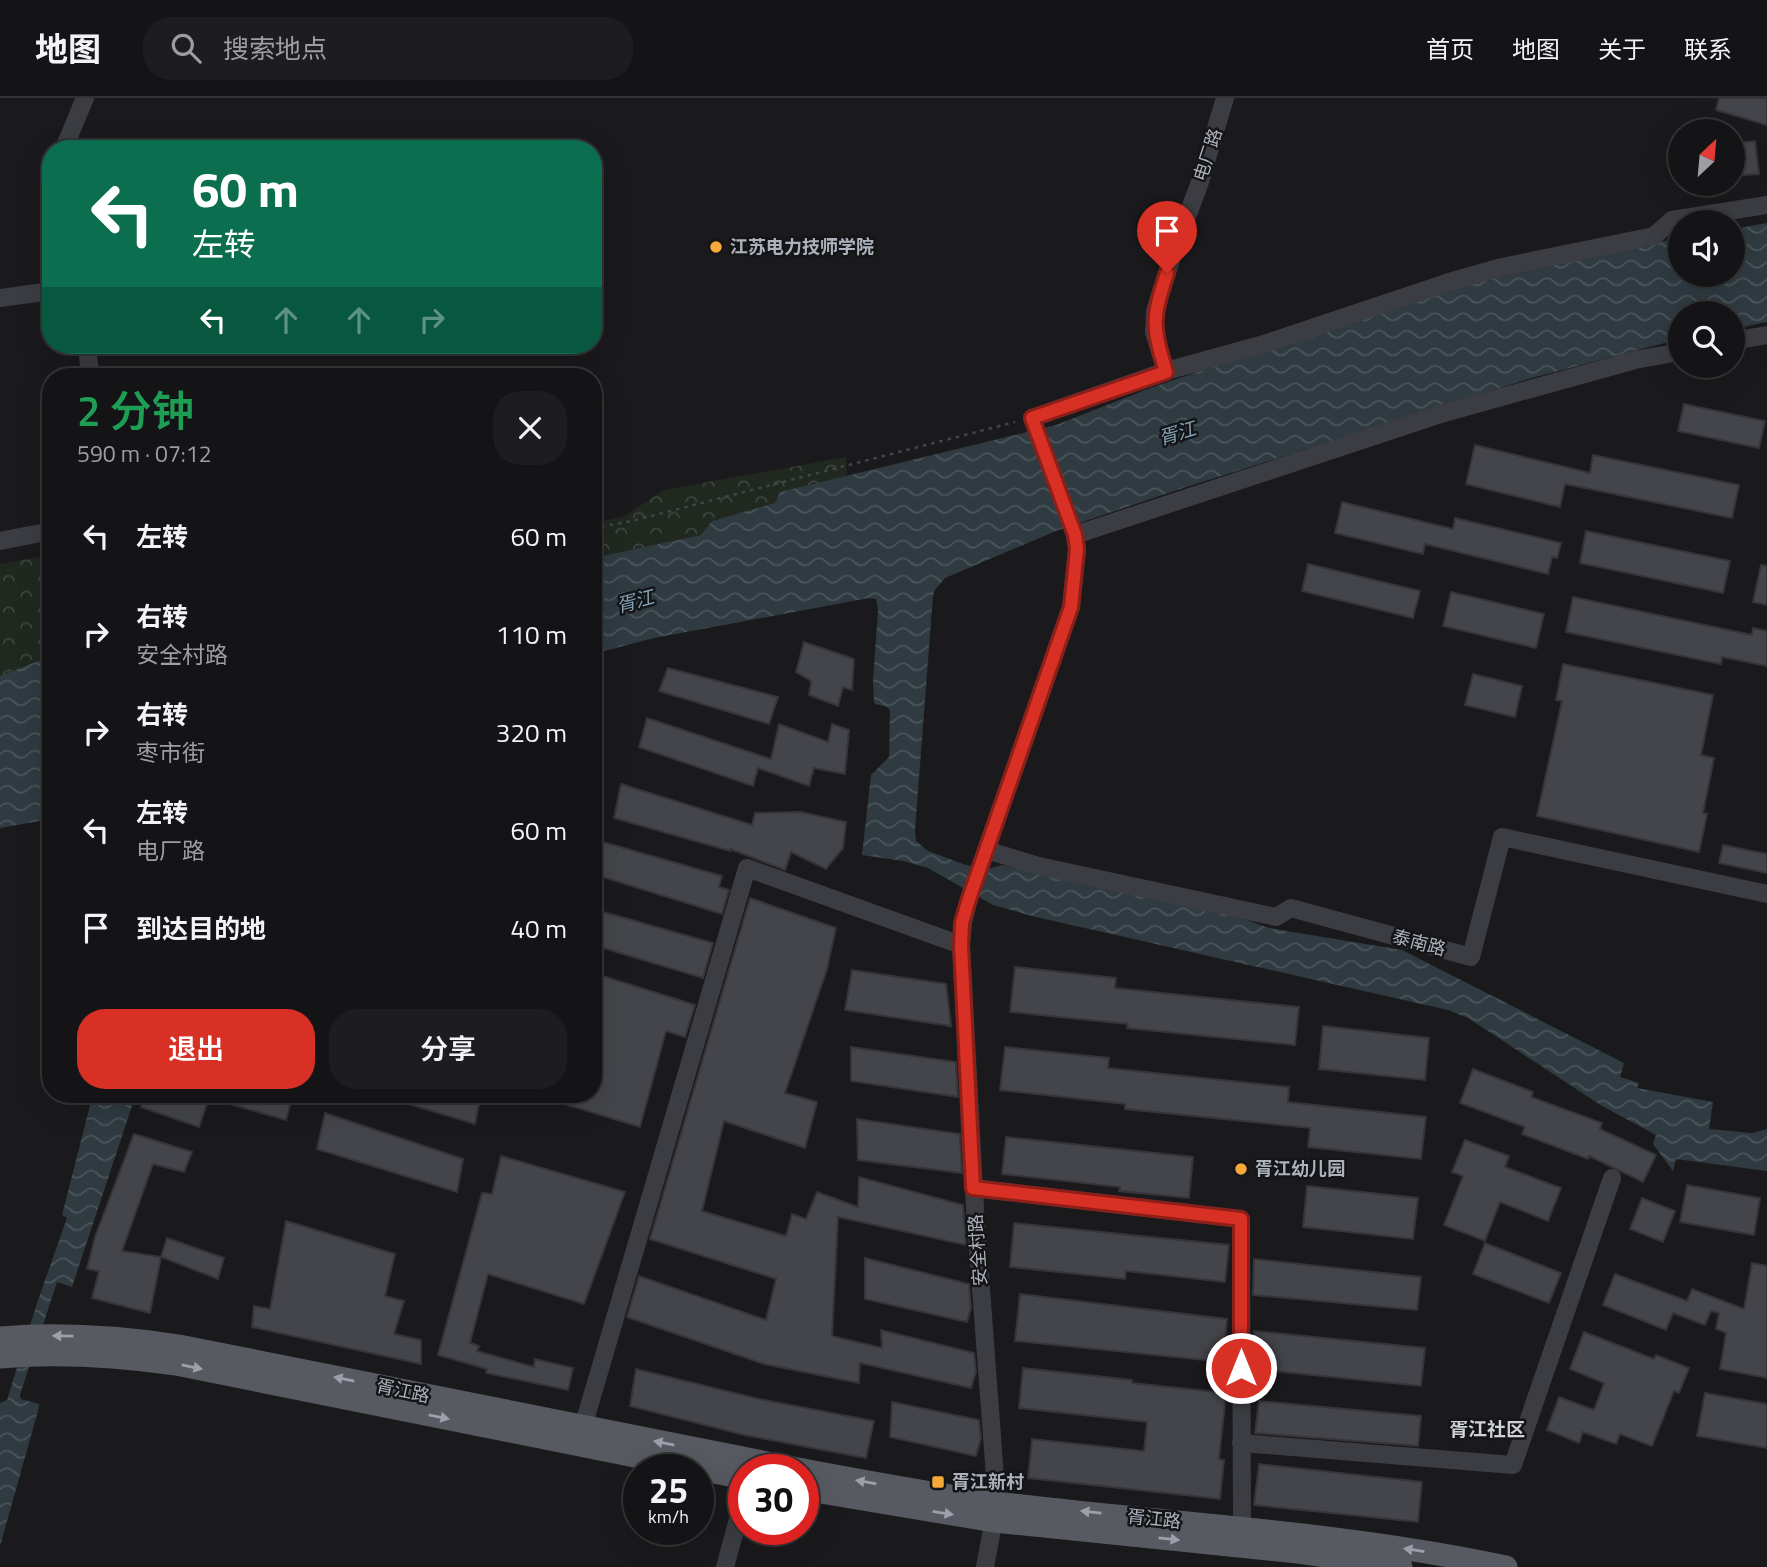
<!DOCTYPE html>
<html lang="zh">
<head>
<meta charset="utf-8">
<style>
	:root { --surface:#141416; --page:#1d1d1f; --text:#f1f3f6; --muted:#9d9ea1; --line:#333335; --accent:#d93025 }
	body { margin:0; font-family:"Titillium Web","Noto Sans SC",sans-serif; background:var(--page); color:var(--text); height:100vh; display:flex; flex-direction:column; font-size:26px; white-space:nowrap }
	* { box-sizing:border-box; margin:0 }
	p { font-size:23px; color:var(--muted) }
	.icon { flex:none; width:38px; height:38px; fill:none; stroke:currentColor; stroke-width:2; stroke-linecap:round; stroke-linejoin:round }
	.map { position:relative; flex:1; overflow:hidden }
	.sheet { position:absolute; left:42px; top:270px; width:560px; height:735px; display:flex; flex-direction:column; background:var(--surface); border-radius:28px; box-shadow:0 7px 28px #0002,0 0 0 2px var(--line) }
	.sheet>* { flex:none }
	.banner { position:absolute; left:42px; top:42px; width:560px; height:214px; border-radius:28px; box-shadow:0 7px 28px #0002,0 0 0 2px var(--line); background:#0b6e4f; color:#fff; overflow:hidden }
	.needle { width:46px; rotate:26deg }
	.fabs { position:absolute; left:1668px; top:21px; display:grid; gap:14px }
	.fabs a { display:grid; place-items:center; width:77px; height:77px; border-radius:50%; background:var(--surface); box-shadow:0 7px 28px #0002,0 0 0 2px var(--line); font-size:35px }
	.speed { position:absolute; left:623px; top:1356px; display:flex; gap:14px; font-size:35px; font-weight:700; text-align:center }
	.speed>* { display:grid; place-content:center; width:91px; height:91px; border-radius:50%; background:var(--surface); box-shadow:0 7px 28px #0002,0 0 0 2px var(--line); line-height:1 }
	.speed small { font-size:18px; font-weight:400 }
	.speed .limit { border:10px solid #d22; background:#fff; color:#111 }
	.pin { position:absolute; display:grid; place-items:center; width:60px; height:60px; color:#fff; margin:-72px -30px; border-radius:50% 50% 50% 0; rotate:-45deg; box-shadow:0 0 7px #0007 }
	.pin .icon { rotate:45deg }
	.me { position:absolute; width:77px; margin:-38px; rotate:0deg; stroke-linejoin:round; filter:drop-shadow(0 0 5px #0008) }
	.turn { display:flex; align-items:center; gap:24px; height:147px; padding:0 35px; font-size:32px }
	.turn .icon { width:91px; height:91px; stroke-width:2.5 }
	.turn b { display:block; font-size:49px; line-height:60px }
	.lanes { display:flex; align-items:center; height:66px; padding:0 35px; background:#0003; justify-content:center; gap:35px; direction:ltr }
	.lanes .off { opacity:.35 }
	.round { display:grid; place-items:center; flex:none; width:74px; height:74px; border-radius:28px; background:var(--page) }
	.head { display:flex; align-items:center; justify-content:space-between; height:119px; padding:0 35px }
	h1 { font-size:42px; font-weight:600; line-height:52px; color:#1e9e55 }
	.primary-button { display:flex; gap:14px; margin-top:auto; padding:14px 35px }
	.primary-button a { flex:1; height:80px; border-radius:28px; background:var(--accent); color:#fff; font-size:28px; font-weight:600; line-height:80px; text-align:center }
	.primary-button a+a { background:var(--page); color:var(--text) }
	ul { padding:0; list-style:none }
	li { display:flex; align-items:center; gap:21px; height:98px; padding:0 35px }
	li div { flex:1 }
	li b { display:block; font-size:26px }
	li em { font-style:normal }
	header { display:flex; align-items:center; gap:42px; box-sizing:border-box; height:98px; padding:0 35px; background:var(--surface); border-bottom:2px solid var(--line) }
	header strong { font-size:33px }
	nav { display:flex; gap:38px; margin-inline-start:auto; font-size:24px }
	.search { width:490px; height:63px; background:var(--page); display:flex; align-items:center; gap:18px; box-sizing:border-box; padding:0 24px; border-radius:28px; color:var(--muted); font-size:26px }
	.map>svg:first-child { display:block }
	.forest { fill:url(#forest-crowns) }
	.water { fill:url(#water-waves) }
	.building { fill:#44454a; stroke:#343439; stroke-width:2 }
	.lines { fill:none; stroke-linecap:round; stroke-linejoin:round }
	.path { stroke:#414449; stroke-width:2.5; stroke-dasharray:3.5 5; stroke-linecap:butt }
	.minor { stroke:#3b3d42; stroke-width:18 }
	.major { stroke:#575a61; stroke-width:23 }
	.oneway { fill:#9ba0aa }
	.route-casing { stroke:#8d1f18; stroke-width:18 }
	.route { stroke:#d93025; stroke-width:12 }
	.poi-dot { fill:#f6a838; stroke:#151518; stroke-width:2.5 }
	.labels { text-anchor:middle; stroke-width:5; stroke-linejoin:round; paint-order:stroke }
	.street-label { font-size:18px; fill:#acb2bc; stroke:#151518 }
	.poi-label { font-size:18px; font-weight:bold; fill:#acb2bc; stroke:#151518; text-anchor:start }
	.water-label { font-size:19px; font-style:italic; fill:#83a3b7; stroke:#151518 }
	.neighbourhood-label { font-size:19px; font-weight:bold; fill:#ced1d8; stroke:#151518 }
</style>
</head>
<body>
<header>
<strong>地图</strong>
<div class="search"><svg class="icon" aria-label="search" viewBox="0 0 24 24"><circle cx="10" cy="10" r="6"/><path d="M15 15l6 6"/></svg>搜索地点</div>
<nav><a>首页</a><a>地图</a><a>关于</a><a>联系</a></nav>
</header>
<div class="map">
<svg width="1767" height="1469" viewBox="0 0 1767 1469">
	<defs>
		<pattern id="forest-crowns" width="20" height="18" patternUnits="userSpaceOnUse" patternTransform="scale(1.75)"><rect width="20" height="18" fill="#202820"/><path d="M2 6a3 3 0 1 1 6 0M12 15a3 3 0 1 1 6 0" fill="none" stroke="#3e453e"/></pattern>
		<pattern id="water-waves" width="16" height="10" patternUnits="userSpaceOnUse" patternTransform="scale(1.75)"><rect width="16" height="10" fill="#2f3b41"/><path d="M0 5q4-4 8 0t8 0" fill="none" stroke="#4a555a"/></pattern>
	</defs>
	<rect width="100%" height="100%" fill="#1a1a1d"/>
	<g class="forest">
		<polygon points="846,359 847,378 781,394 776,405 712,423 701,437 593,460 593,425 623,419 664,392"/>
		<polygon points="51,457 51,558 0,578 0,466"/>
	</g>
	<g class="water">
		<polygon points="1767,125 1767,224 1733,231 1732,215 1680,215 1680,241 1528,281 1177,392 1056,433 945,480 935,492 933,498 915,732 916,743 928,753 966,767 988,771 1002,767 1244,821 1269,830 1402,852 1624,965 1620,979 1639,985 1637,990 1713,1004 1709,1031 1752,1035 1767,1031 1767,1073 1676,1061 1673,1073 1653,1046 1656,1037 1602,1008 1468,920 1448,912 1036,819 993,807 928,770 903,763 862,757 871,677 889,659 890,612 887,609 875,606 874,603 873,582 878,512 876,501 869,500 654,540 593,556 593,460 701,437 712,423 775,405 780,394 1056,327 1153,289 1451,188 1576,160 1680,140 1680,177 1732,177 1733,131"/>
		<polygon points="51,558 51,721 0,730 0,578"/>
		<polygon points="93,996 136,996 72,1189 57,1184 20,1297 21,1301 39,1306 38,1313 0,1448 0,1305 7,1302 37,1205 67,1120 62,1117"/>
	</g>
	<g class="building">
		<polygon points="1719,0 1767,0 1767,27 1716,12"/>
		<polygon points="1755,43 1759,76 1732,78 1732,46"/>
		<polygon points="1684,306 1765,323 1759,350 1678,333"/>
		<polygon points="1475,347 1590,375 1593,357 1739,387 1732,420 1565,386 1560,409 1466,386"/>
		<polygon points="1342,404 1453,431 1455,420 1561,445 1557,460 1552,459 1548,476 1425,446 1423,456 1335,435"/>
		<polygon points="1586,433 1730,463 1723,495 1580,465"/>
		<polygon points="1308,466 1420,493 1413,520 1302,493"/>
		<polygon points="1761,467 1767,468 1767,507 1753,504"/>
		<polygon points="1451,494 1544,516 1536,550 1443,528"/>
		<polygon points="1573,499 1752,537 1753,530 1767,533 1767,568 1722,559 1721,566 1566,534"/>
		<polygon points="804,544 854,561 852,592 843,589 838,608 809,597 811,583 796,574"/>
		<polygon points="1563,566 1713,597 1701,657 1714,660 1703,715 1707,716 1699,754 1537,718 1562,603 1556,602"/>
		<polygon points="668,570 778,599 769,626 659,593"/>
		<polygon points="1473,576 1522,588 1515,619 1465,607"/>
		<polygon points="647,620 771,661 779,626 828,644 832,626 849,632 845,676 814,670 809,688 758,670 753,688 639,649"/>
		<polygon points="621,686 752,727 755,715 801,714 846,724 843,750 826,771 791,754 785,772 730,751 730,753 614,720"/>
		<polygon points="596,742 722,778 719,789 729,792 722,816 593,776 593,750"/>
		<polygon points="1723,747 1767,756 1767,775 1719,765"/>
		<polygon points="750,800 836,830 827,871 785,995 817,1004 805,1050 724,1023 702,1113 786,1138 792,1116 806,1121 817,1094 858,1109 859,1079 963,1107 966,1147 838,1119 832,1238 882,1250 881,1232 974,1255 976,1274 971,1290 860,1265 859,1285 764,1266 627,1219 639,1178 766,1222 776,1181 650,1141"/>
		<polygon points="593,811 713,845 703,880 593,847"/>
		<polygon points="1015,869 1116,880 1115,890 1299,909 1295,947 1127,930 1128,926 1010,914"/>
		<polygon points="852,872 946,886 951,928 845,912"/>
		<polygon points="593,875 695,907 685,939 666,933 640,1029 541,999 541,996 593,996"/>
		<polygon points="1323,928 1429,940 1425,982 1319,971"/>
		<polygon points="851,949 956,964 958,999 851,983"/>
		<polygon points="1005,949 1109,960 1108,970 1289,989 1288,1004 1426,1019 1421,1061 1308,1049 1310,1030 1125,1011 1125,1006 1000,992"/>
		<polygon points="1473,971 1533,994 1531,999 1602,1025 1600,1031 1656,1057 1643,1084 1589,1058 1588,1061 1522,1036 1525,1029 1460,1005"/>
		<polygon points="145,996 293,996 286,1022 209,1000 199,1029 141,1009"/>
		<polygon points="386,996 481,996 475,1026 385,999"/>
		<polygon points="325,1015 463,1061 457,1094 317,1051"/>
		<polygon points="857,1021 960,1036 962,1075 858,1062"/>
		<polygon points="134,1036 192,1054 184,1074 153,1066 122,1153 161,1159 150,1215 92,1200 99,1173 87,1171 95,1139"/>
		<polygon points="1006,1039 1193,1059 1189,1100 1119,1093 1120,1089 1002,1076"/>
		<polygon points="1465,1042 1509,1058 1505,1069 1561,1090 1548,1123 1500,1104 1485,1143 1444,1127 1463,1078 1452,1074"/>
		<polygon points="501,1058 625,1094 584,1206 488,1176 470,1245 479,1248 477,1253 534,1269 535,1261 573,1270 568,1292 486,1275 487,1271 438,1257 482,1095 492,1096"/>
		<polygon points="1687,1087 1760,1100 1754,1137 1680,1124"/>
		<polygon points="1307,1088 1418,1100 1413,1141 1303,1129"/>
		<polygon points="1642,1100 1675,1113 1663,1144 1630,1131"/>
		<polygon points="286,1123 395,1156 385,1198 404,1203 394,1236 421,1242 421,1266 252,1229 254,1208 270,1211"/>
		<polygon points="1014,1125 1229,1147 1225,1184 1126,1173 1125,1181 1010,1169"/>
		<polygon points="167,1140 224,1160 218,1181 161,1159"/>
		<polygon points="1485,1145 1561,1175 1549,1205 1473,1176"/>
		<polygon points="865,1160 969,1186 971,1210 967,1224 865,1201"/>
		<polygon points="1254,1161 1421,1179 1417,1212 1253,1197"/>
		<polygon points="1752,1165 1767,1168 1767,1280 1720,1271 1726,1235 1716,1231 1719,1215 1711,1213 1705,1227 1673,1215 1666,1232 1603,1207 1615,1176 1687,1203 1692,1191 1744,1211"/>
		<polygon points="1020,1196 1227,1221 1223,1264 1015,1243"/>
		<polygon points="1254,1233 1425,1250 1421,1288 1253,1271"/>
		<polygon points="1584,1234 1654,1261 1656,1257 1689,1270 1679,1295 1674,1293 1652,1348 1620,1336 1616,1346 1583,1334 1579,1345 1547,1332 1559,1299 1594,1312 1604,1285 1570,1271"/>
		<polygon points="1023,1270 1132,1282 1132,1285 1226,1295 1219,1361 1224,1362 1220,1401 1028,1380 1032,1341 1144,1353 1147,1324 1019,1310"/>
		<polygon points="636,1271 759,1301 874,1323 866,1360 744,1337 630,1308"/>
		<polygon points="1705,1295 1767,1306 1767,1350 1697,1338"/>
		<polygon points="1259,1303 1421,1318 1418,1348 1255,1335"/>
		<polygon points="892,1304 979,1322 981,1340 976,1358 890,1339"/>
		<polygon points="1259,1366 1422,1384 1418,1424 1254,1407"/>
	</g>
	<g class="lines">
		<polyline class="path" points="593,430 632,423 1015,324"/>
		<g class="minor">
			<polyline points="68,51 67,43 85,0"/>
			<polyline points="0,200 51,193"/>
			<polyline points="1732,243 1767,237"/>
			<polyline points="87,247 90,278"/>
			<polyline points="1166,273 1154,234 1155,213 1173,156 1200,84 1225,0"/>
			<polyline points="1075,437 1444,315 1635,262 1680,254"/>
			<polyline points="0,443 51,433"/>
			<polyline points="986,752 1039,768 1276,819 1291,810 1471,859 1502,739 1767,796"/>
			<polyline points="973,1090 1241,1121 1242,1429"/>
			<polyline points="583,1329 747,770 961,847"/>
			<polyline points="1241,1345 1513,1367 1612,1080"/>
			<polyline points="725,1469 744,1399"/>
			<polyline points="985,1469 997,1405 975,1110 961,847 963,825 968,804 1071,509 1077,451 1075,437 1032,320 1166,273 1264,246 1449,184 1502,169 1654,138 1672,122 1767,107"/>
		</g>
		<g class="major">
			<path d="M0 1240C60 1235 120 1239 179 1248L803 1372"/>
			<path d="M0 1259C59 1254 118 1258 176 1266L744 1380"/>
			<path d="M803 1372C867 1384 932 1396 996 1405 1166 1426 1337 1433 1506 1469"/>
			<polyline points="803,1391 994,1423 1298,1454 1401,1469"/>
		</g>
	</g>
	<defs><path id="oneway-solid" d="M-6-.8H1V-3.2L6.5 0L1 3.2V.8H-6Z" transform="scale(1.75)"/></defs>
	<g class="oneway">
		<use href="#oneway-solid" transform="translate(63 1238) rotate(-179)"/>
		<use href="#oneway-solid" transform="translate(192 1269) rotate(11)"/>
		<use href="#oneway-solid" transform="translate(344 1281) rotate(-168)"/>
		<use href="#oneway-solid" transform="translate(439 1319) rotate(11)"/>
		<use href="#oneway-solid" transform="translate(664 1345) rotate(-169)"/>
		<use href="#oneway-solid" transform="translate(866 1384) rotate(-170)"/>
		<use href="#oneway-solid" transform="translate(1091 1414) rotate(-174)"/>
		<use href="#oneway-solid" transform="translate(943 1415) rotate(9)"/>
		<use href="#oneway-solid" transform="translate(1169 1441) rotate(6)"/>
		<use href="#oneway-solid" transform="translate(1414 1452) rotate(-171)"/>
	</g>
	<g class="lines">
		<defs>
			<path id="route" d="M1167 175C1152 221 1152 227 1166 274L1032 320 1075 437 1077 451 1071 509 968 804 962 825 961 848 973 1090 1241 1121V1270"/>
		</defs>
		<use href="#route" class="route-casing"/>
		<use href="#route" class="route"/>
	</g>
	<g class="poi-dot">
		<circle cx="716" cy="149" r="7"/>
		<circle cx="1241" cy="1071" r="7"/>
		<rect x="931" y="1377" width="14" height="14" rx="3.5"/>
	</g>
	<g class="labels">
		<g class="street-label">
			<text transform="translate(1208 57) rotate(-72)" y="6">电厂路</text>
			<text transform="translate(1419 845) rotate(15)" y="6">泰南路</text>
			<text transform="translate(978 1152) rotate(-94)" y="6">安全村路</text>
			<text transform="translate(403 1293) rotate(12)" y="6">胥江路</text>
			<text transform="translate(1154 1421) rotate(6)" y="6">胥江路</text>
		</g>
		<g class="poi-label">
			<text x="730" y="155">江苏电力技师学院</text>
			<text x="1255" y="1077">胥江幼儿园</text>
			<text x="952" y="1390">胥江新村</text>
		</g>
		<g class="water-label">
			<text transform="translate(1177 335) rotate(-17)" y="7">胥江</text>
			<text transform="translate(635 503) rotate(-15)" y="7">胥江</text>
		</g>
		<g class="neighbourhood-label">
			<text x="1487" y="1338">胥江社区</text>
		</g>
	</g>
</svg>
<div class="fabs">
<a><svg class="needle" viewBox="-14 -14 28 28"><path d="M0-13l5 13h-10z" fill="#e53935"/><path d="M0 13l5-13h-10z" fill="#9d9ea1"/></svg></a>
<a><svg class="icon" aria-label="sound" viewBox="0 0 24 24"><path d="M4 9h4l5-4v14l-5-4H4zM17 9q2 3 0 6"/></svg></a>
<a><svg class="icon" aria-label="search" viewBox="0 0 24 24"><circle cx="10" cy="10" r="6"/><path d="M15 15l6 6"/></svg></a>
</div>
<div class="speed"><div>25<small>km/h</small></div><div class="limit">30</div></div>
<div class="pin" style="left:1167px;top:175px;background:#d93025"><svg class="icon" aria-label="arrive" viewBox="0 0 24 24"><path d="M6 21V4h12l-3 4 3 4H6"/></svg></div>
<svg class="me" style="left:1241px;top:1270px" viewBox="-20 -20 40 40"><circle r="17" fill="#d93025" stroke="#fff" stroke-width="3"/><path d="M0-11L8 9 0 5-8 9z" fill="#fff"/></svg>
<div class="banner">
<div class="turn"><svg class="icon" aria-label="left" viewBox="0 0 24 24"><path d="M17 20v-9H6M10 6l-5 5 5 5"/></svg><div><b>60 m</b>左转</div></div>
<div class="lanes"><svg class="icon" aria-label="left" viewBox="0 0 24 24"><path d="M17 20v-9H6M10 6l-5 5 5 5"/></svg><svg class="icon off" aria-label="ahead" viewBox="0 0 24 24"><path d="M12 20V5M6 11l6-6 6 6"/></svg><svg class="icon off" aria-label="ahead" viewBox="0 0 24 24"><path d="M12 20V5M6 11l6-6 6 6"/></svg><svg class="icon off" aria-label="right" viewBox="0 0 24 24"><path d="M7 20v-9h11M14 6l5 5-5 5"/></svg></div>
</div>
<section class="sheet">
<div class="head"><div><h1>2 分钟</h1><p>590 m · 07:12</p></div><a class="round"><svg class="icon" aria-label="close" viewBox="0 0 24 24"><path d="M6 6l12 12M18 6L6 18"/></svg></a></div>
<ul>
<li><svg class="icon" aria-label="left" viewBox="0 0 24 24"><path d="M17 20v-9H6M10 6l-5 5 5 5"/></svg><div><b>左转</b></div><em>60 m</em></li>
<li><svg class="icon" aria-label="right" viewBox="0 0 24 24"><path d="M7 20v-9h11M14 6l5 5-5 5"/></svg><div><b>右转</b><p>安全村路</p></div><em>110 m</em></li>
<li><svg class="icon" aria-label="right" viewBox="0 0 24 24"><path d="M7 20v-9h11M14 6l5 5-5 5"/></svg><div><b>右转</b><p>枣市街</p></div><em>320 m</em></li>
<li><svg class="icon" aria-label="left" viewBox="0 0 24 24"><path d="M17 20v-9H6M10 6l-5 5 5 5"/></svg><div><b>左转</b><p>电厂路</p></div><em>60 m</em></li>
<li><svg class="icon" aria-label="arrive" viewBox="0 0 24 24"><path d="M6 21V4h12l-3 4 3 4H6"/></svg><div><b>到达目的地</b></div><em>40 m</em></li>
</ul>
<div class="primary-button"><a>退出</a><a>分享</a></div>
</section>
</div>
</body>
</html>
